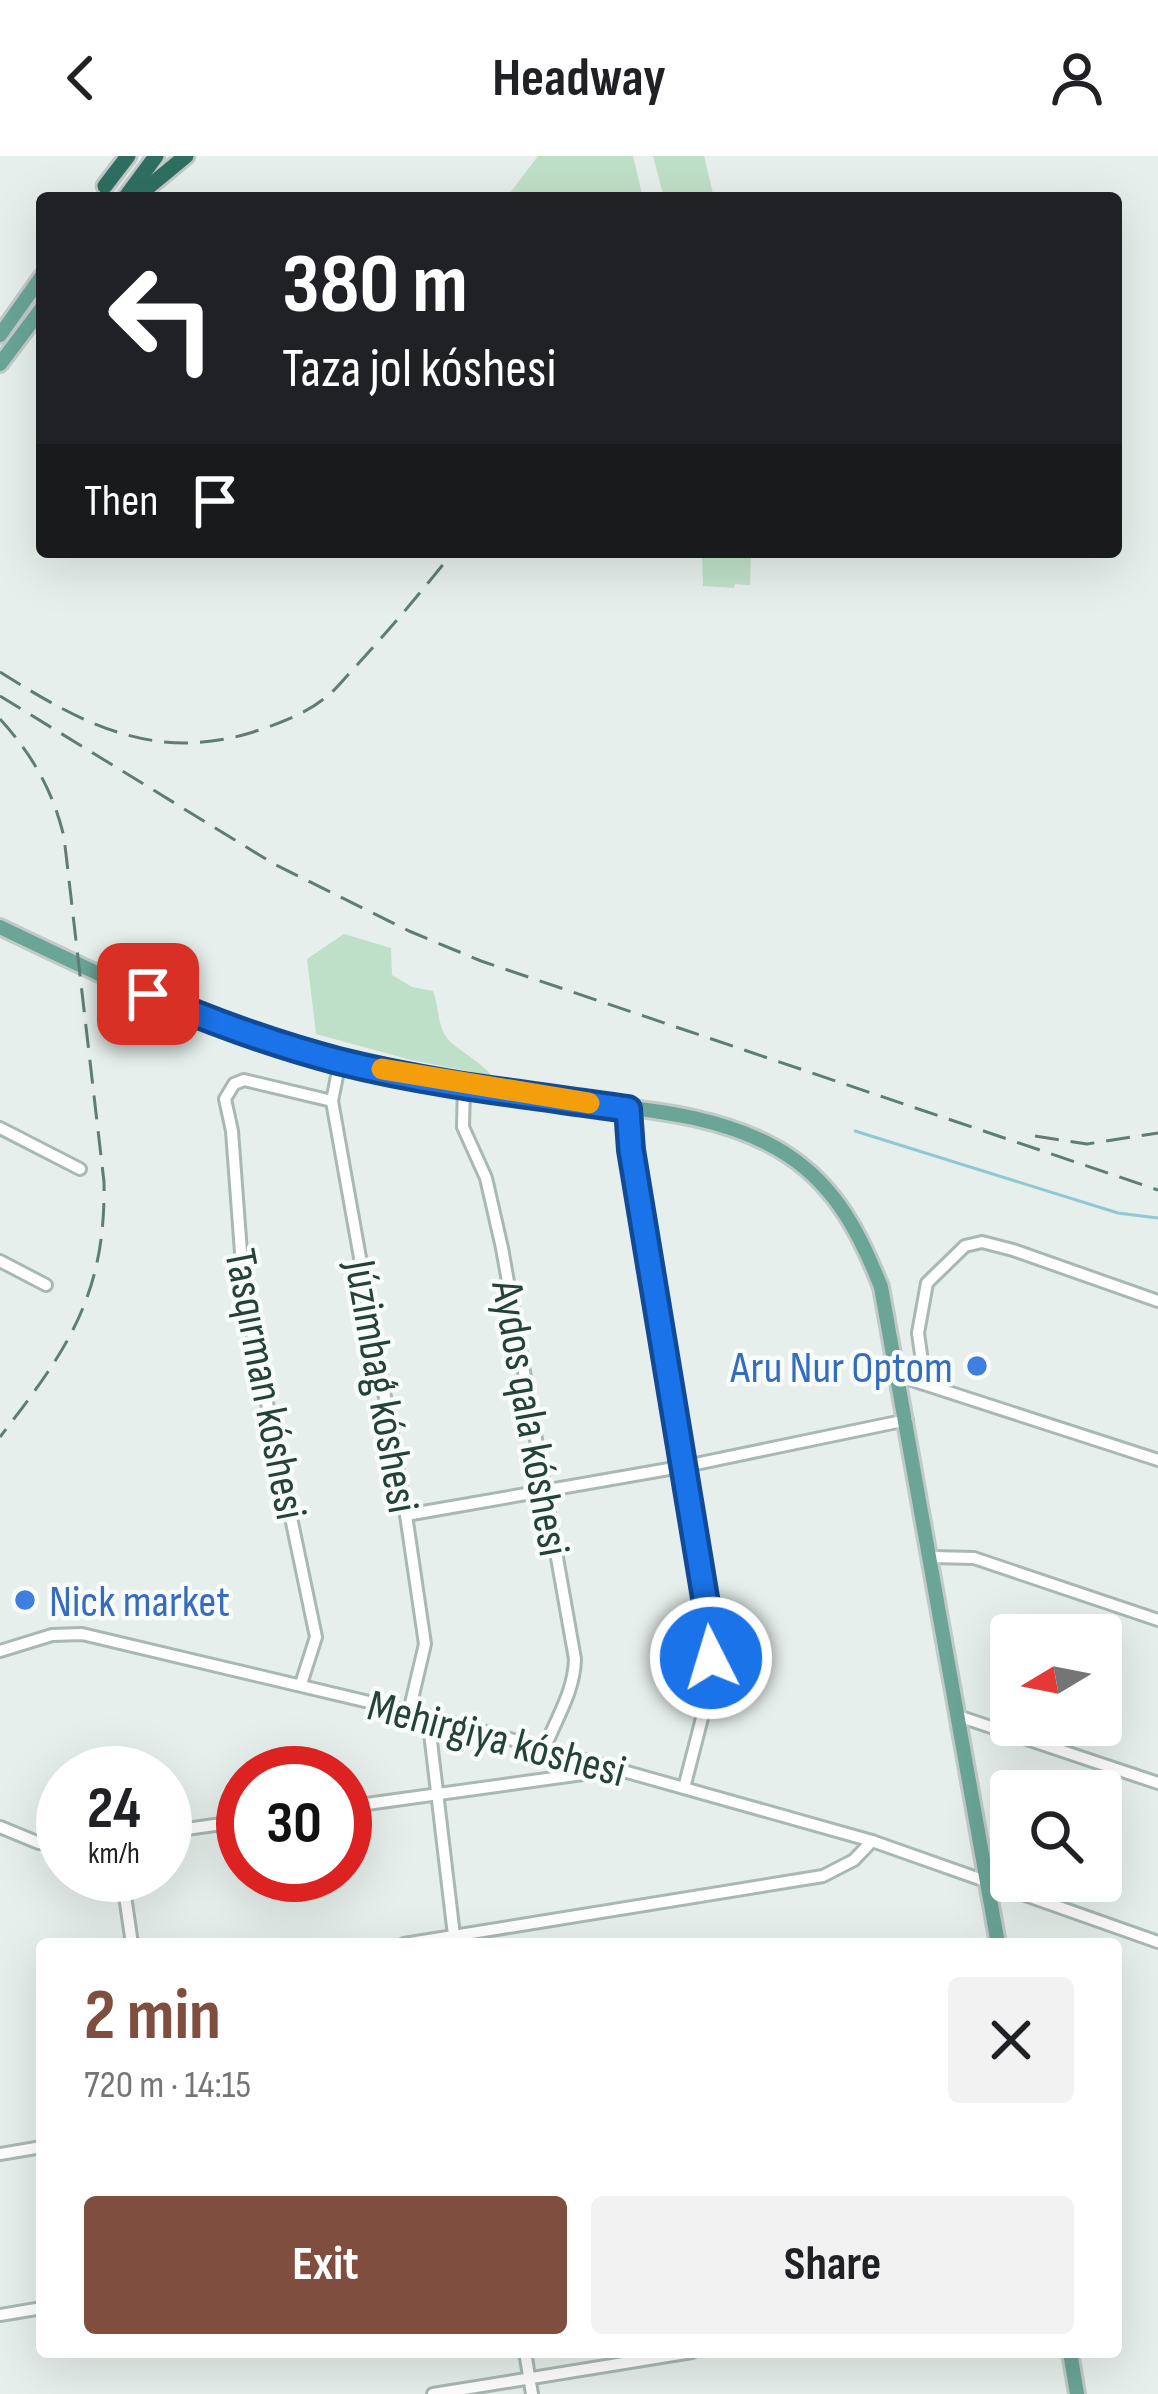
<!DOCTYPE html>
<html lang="en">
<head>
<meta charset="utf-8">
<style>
	:root { --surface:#fff; --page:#f2f2f2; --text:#202124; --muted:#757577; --accent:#7f4e3f }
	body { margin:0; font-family:"Sofia Sans Condensed",sans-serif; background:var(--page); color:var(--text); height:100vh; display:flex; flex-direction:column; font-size:45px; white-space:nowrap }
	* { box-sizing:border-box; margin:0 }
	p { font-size:39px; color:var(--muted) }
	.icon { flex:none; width:66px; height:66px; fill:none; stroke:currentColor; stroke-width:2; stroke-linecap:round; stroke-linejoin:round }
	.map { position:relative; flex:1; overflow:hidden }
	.side { position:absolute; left:36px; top:1782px; width:1086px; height:420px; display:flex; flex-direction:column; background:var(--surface); border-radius:12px; box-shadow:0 12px 48px #0002 }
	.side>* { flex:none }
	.top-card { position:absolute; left:36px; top:36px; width:1086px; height:366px; border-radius:12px; box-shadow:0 12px 48px #0002; background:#202124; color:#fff; overflow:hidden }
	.needle { width:78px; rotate:260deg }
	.buttons { position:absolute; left:990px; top:1458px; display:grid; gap:24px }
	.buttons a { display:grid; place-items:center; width:132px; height:132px; border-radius:12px; background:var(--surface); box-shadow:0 12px 48px #0002; font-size:60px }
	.speed { position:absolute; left:36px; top:1590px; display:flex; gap:24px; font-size:60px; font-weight:700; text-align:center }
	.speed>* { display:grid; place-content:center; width:156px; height:156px; border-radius:50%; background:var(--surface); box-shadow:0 12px 48px #0002; line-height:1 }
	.speed small { font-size:30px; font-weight:400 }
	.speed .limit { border:18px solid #d22; background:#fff; color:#111 }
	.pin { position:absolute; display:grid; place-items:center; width:102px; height:102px; color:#fff; margin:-51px; border-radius:24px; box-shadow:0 6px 18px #0006 }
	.me { position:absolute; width:132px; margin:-66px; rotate:355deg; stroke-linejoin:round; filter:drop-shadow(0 0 9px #0008) }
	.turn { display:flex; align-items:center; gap:42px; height:252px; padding:0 48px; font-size:54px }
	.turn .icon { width:156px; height:156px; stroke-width:2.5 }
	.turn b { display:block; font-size:84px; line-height:102px }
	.then { display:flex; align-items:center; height:114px; padding:0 48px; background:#0003; gap:24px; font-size:45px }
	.round { display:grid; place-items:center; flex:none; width:126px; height:126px; border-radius:12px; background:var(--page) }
	.head { display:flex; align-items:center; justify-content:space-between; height:204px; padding:0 48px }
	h1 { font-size:72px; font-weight:700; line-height:90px; color:var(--accent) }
	.action { display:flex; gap:24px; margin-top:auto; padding:24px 48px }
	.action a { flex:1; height:138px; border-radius:12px; background:var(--accent); color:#fff; font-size:48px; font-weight:700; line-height:138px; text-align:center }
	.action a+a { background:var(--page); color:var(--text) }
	header { display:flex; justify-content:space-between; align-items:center; height:156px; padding:0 48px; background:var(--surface); font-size:54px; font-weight:700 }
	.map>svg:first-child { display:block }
	.green { fill:#bfe0c8 }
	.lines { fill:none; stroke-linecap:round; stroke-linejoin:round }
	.stream { stroke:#8ec9d4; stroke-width:3 }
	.minor-casing { stroke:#a8b8b2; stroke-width:16 }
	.major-casing { stroke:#c2cac8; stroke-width:20 }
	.highway-casing { stroke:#c2cac8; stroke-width:21 }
	.minor { stroke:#fff; stroke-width:10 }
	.major { stroke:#6aa596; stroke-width:14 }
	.highway { stroke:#2f6f62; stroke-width:15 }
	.rail { stroke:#5f7d75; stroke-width:3; stroke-dasharray:24 12; stroke-linecap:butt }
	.route-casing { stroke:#114b97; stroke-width:30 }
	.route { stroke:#1a73e8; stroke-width:21 }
	.slow { stroke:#f59e0b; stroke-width:21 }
	.shop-dot { fill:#3f7fe0; stroke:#f7fbf9; stroke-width:4.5 }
	.labels { text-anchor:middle; stroke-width:9; stroke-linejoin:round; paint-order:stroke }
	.shop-label { font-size:45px; fill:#366cbe; stroke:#f7fbf9; text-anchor:end }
	.street-label { font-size:45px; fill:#24423a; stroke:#f7fbf9 }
</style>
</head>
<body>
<header><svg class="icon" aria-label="back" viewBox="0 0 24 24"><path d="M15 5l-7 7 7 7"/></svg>Headway<svg class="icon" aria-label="person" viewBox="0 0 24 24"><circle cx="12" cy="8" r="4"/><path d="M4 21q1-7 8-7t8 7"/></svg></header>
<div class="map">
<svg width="1158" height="2238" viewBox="0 0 1158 2238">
	<rect width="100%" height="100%" fill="#e6efeb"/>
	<g class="green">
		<polygon points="538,0 633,0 643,42 506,42"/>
		<polygon points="653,0 704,0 714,42 664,42"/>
		<polygon points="702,396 767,396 766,399 751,400 750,429 735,428 734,432 703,430"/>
		<path d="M344 778 391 792 392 819 412 831 433 835C439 850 437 868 447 882 458 895 478 903 492 920L411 904 316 878 307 803Z"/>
	</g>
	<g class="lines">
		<polyline class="stream" points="855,975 1118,1057 1158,1062"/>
		<defs>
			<g id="minor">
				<polyline points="340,905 332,945 406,1359 425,1488 409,1556"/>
				<path d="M464 929 463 971 486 1022 502 1092 575 1503C574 1537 556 1562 544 1594"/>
				<polyline points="628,953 631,994 711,1478 711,1527 684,1632"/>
				<polyline points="0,972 80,1013"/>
				<polyline points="0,1105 46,1129"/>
				<polyline points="899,1220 1158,1304"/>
				<polyline points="925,1227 918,1177 927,1127 965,1090 982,1086 1013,1094 1158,1145"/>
				<polyline points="406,1359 686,1310 907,1264"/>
				<polyline points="931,1401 974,1402 1158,1464"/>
				<polyline points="0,1495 52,1479 82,1478 428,1560 872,1685 1158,1786"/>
				<polyline points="301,1528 316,1481 244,1137 232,975 225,943 234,928 244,924 332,945"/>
				<polyline points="428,1560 455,1788"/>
				<polyline points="958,1560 1158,1627"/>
				<polyline points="345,1651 612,1614"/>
				<polyline points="0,1671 39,1687 63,1687"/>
				<polyline points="165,1676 243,1665"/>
				<polyline points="122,1719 132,1788"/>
				<polyline points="404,1788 823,1720 854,1704 872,1685"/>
				<polyline points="0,1998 42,1991"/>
				<polyline points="0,2159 42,2152"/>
				<polyline points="525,2196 532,2238"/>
				<polyline points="433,2238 692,2196"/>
			</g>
			<g id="major">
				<polyline points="0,179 42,120"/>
				<polyline points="0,208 42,152"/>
				<path d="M0 771C110 824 226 881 346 906 412 920 477 931 543 941 622 952 721 954 789 1000 837 1032 861 1080 881 1131L998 1788"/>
				<polyline points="1070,2196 1077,2238"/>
			</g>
			<g id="highway">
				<polyline points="105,30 128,0"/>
				<polyline points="125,42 156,0"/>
				<polyline points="135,42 186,0"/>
			</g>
		</defs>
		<use href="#minor" class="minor-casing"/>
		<use href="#major" class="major-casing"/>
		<use href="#highway" class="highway-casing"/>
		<use href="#minor" class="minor"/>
		<use href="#major" class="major"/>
		<use href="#highway" class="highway"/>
		<g class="rail">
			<path d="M0 516C81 567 152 606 250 577 275 569 304 559 325 542 337 533 347 519 357 509 391 472 422 435 453 396"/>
			<polyline points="0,540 274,708 409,775 481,805 1158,1034"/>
			<path d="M0 563C32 598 53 635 64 681L104 1026C106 1140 67 1194 0 1281"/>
			<polyline points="1035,980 1087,988 1158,977"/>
		</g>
	</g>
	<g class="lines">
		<defs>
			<path id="route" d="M148 838C210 865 273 888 338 905 433 929 531 939 628 953L631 994 711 1478V1502"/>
		</defs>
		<use href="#route" class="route-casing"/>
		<use href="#route" class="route"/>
		<polyline class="slow" points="382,913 589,947"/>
	</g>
	<g class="shop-dot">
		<circle cx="977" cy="1210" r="12"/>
		<circle cx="25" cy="1444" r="12"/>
	</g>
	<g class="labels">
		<g class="shop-label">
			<text x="953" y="1226">Aru Nur Optom</text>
			<text x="49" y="1460" text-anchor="start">Nick market</text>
		</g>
		<g class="street-label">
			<text transform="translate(267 1228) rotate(79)" y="16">Tasqırman kóshesi</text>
			<text transform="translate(383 1230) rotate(80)" y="16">Júzimbaǵ kóshesi</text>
			<text transform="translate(532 1262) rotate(80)" y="16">Aydos qala kóshesi</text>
			<text transform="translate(497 1581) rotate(15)" y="16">Mehirgiya kóshesi</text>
		</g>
	</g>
</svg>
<div class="buttons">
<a><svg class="needle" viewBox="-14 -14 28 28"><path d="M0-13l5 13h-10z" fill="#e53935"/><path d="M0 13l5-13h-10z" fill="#757577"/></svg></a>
<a><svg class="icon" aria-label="search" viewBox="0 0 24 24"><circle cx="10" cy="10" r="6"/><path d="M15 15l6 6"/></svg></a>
</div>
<div class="speed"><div>24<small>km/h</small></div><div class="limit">30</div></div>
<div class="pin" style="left:148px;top:838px;background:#d93025"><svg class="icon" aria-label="arrive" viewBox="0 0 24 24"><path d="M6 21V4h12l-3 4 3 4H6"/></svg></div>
<svg class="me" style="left:711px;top:1502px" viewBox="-20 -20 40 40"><circle r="17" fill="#1a73e8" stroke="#fff" stroke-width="3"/><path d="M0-11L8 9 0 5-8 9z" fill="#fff"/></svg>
<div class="top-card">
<div class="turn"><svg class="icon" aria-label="left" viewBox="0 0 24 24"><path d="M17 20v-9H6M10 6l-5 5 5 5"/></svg><div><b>380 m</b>Taza jol kóshesi</div></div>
<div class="then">Then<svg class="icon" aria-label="arrive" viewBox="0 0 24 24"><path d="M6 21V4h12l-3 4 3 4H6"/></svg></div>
</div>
<section class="side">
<div class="head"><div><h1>2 min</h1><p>720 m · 14:15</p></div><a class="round"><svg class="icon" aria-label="close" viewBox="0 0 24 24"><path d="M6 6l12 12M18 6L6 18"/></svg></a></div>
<div class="action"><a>Exit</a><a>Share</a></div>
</section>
</div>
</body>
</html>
